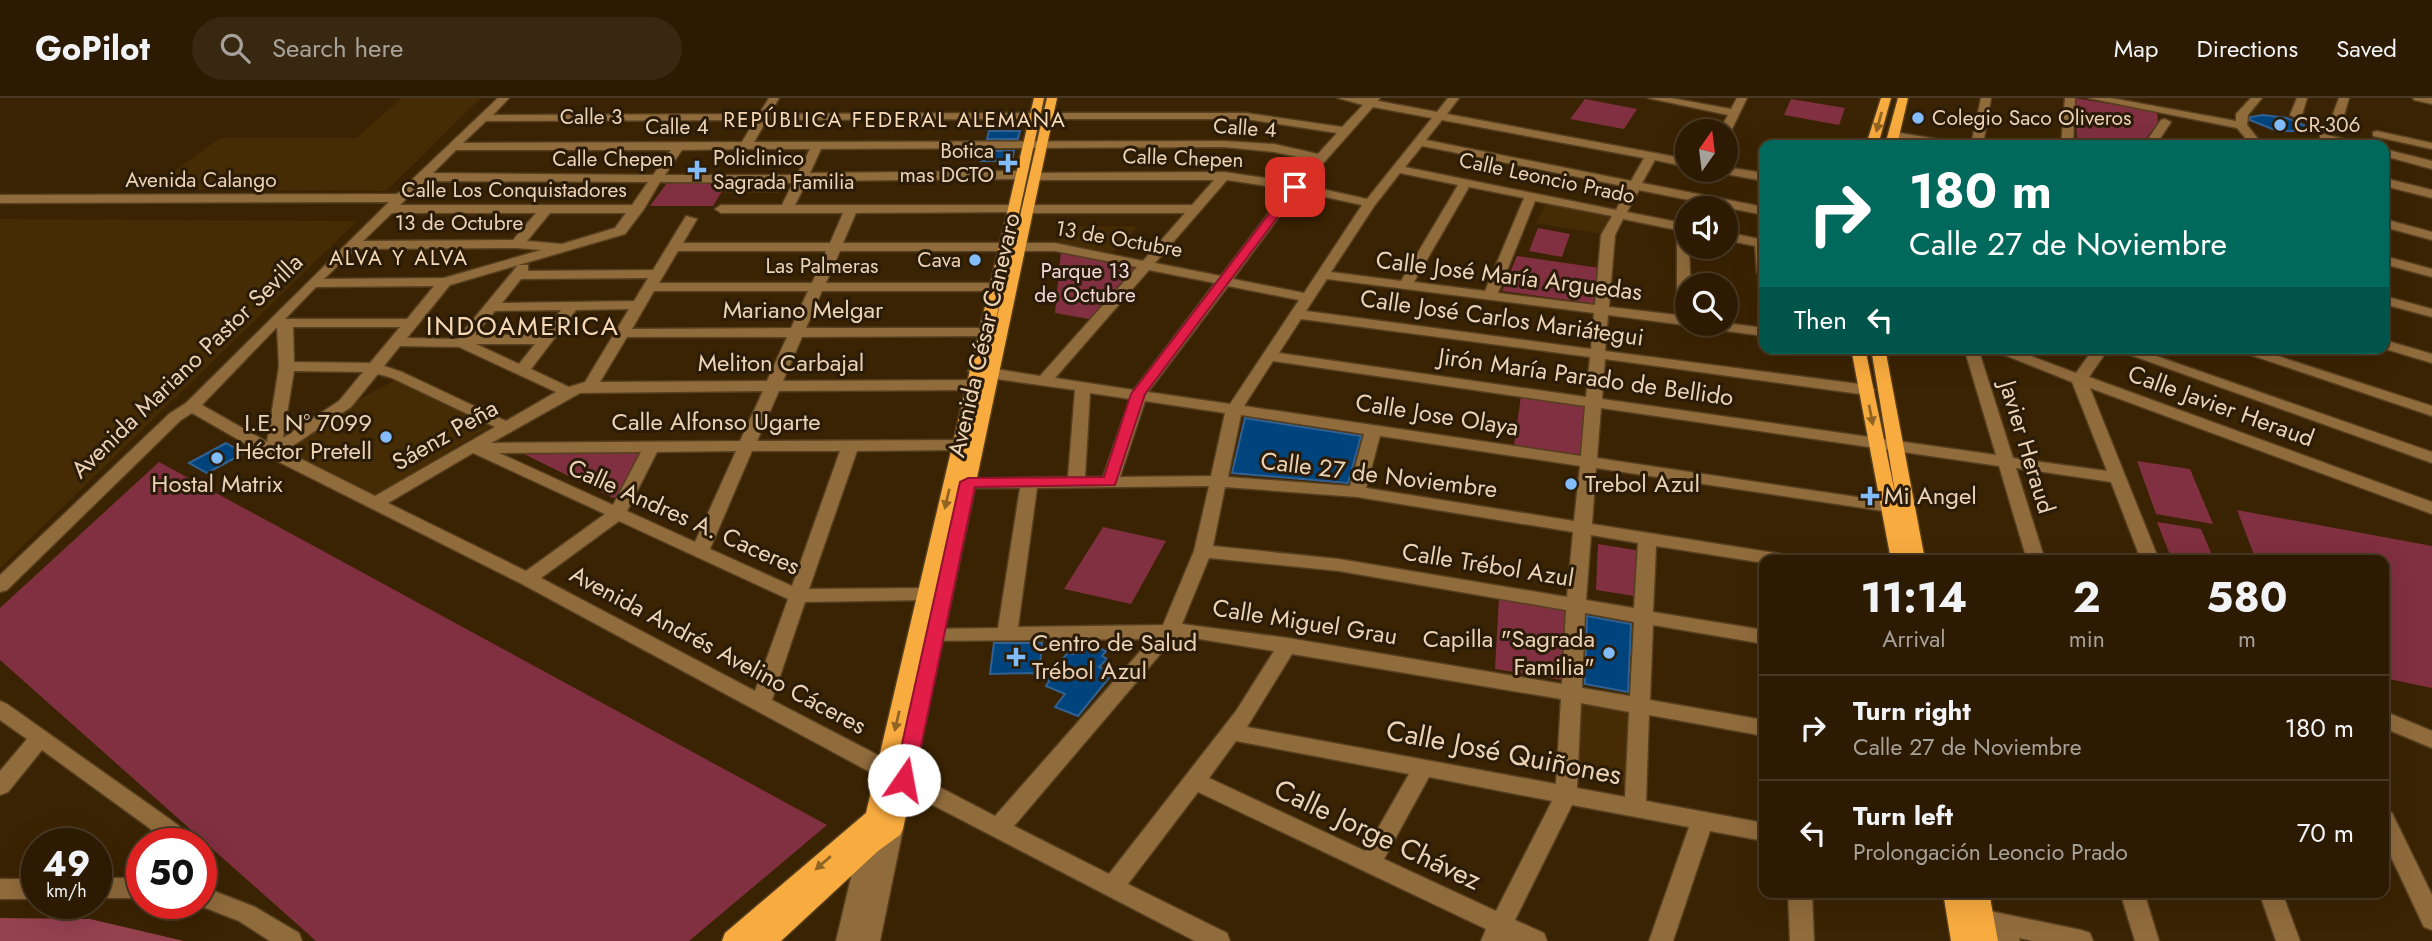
<!DOCTYPE html>
<html lang="en">
<head>
<meta charset="utf-8">
<style>
	:root { --surface:#2c1a02; --page:#382711; --text:#f1f3f6; --muted:#a6a199; --line:#483824 }
	body { margin:0; font-family:Jost,sans-serif; background:var(--page); color:var(--text); height:100vh; display:flex; flex-direction:column; font-size:26px; white-space:nowrap }
	* { box-sizing:border-box; margin:0 }
	p { font-size:23px; color:var(--muted) }
	.icon { flex:none; width:38px; height:38px; fill:none; stroke:currentColor; stroke-width:2; stroke-linecap:round; stroke-linejoin:round }
	.map { position:relative; flex:1; overflow:hidden }
	.sheet { position:absolute; left:1759px; top:457px; width:630px; height:343px; display:flex; flex-direction:column; background:var(--surface); border-radius:14px; box-shadow:0 7px 28px #0002,0 0 0 2px var(--line) }
	.sheet>* { flex:none }
	.banner { position:absolute; left:1759px; top:42px; width:630px; height:214px; border-radius:14px; box-shadow:0 7px 28px #0002,0 0 0 2px var(--line); background:#00695c; color:#fff; overflow:hidden }
	.needle { width:46px; rotate:14deg }
	.tools { position:absolute; left:1675px; top:21px; display:grid; gap:14px }
	.tools a { display:grid; place-items:center; width:63px; height:63px; border-radius:50%; background:var(--surface); box-shadow:0 7px 28px #0002,0 0 0 2px var(--line); font-size:35px }
	.speed { position:absolute; left:21px; top:730px; display:flex; gap:14px; font-size:35px; font-weight:700; text-align:center }
	.speed>* { display:grid; place-content:center; width:91px; height:91px; border-radius:50%; background:var(--surface); box-shadow:0 7px 28px #0002,0 0 0 2px var(--line); line-height:1 }
	.speed small { font-size:18px; font-weight:400 }
	.speed .limit { border:10px solid #d22; background:#fff; color:#111 }
	.pin { position:absolute; display:grid; place-items:center; width:60px; height:60px; color:#fff; margin:-30px; border-radius:14px; box-shadow:0 4px 10px #0006 }
	.me { position:absolute; width:77px; margin:-38px; rotate:12deg; stroke-linejoin:round; filter:drop-shadow(0 0 5px #0008) }
	.turn { display:flex; align-items:center; gap:24px; height:147px; padding:0 35px; font-size:32px }
	.turn .icon { width:91px; height:91px; stroke-width:2.5 }
	.turn b { display:block; font-size:49px; line-height:60px }
	.then { display:flex; align-items:center; height:66px; padding:0 35px; background:#0003; gap:14px; font-size:26px }
	.eta { display:flex; justify-content:space-evenly; align-items:center; height:119px; text-align:center }
	.eta b { font-size:42px; font-weight:700; line-height:49px }
	ul { padding:0; list-style:none }
	li { display:flex; align-items:center; gap:21px; height:105px; padding:0 35px; border-top:2px solid var(--line) }
	li div { flex:1 }
	li b { display:block; font-size:26px }
	li em { font-style:normal }
	header { display:flex; align-items:center; gap:42px; box-sizing:border-box; height:98px; padding:0 35px; background:var(--surface); border-bottom:2px solid var(--line) }
	header strong { font-size:33px }
	nav { display:flex; gap:38px; margin-inline-start:auto; font-size:24px }
	.search { width:490px; height:63px; background:var(--page); display:flex; align-items:center; gap:18px; box-sizing:border-box; padding:0 24px; border-radius:38px; color:var(--muted); font-size:26px }
	.map>svg:first-child { display:block }
	.built { fill:#462c05 }
	.green { fill:#803040 }
	.forest { fill:#964150 }
	.building { fill:#00447e; stroke:#316193; stroke-width:2 }
	.lines { fill:none; stroke-linecap:round; stroke-linejoin:round }
	.minor-casing { stroke:#563f1f; stroke-width:3 }
	.major-casing { stroke:#563f1f; stroke-width:3 }
	.minor { fill:#906b3c; fill-rule:evenodd }
	.major { fill:#f8ab3f; fill-rule:evenodd }
	.oneway { fill:#926424 }
	.route { fill:#e11d48; stroke:#92132f; stroke-width:2 }
	.poi-dot { fill:#82bcfa; stroke:#2b1c09; stroke-width:2.5 }
	.labels { text-anchor:middle; stroke-width:6; stroke-linejoin:round; paint-order:stroke }
	.far-street-label { font-size:21px; fill:#ecd3b6; stroke:#2b1c09 }
	.far-poi-label { font-size:21px; fill:#ecd3b6; stroke:#2b1c09; text-anchor:start }
	.far-neighbourhood-label { font-size:21px; letter-spacing:2px; fill:#f8d9b6; stroke:#2b1c09 }
	.far-park-label { font-size:21px; fill:#f1d7d9; stroke:#2b1c09 }
	.street-label { font-size:24px; fill:#ecd3b6; stroke:#2b1c09 }
	.poi-label { font-size:24px; fill:#ecd3b6; stroke:#2b1c09; text-anchor:start }
	.neighbourhood-label { font-size:26px; letter-spacing:2px; fill:#f8d9b6; stroke:#2b1c09 }
	.near-street-label { font-size:28px; fill:#ecd3b6; stroke:#2b1c09 }
</style>
</head>
<body>
<header>
<strong>GoPilot</strong>
<div class="search"><svg class="icon" aria-label="search" viewBox="0 0 24 24"><circle cx="10" cy="10" r="6"/><path d="M15 15l6 6"/></svg>Search here</div>
<nav><a>Map</a><a>Directions</a><a>Saved</a></nav>
</header>
<div class="map">
<svg width="2432" height="843" viewBox="0 0 2432 843">
	<rect width="100%" height="100%" fill="#3a2302"/>
	<g class="built">
		<polygon points="402,0 481,0 386,93 150,91 220,40 356,40"/>
		<polygon points="731,83 786,83 779,95 724,95"/>
		<polygon points="1547,104 1610,117 1603,136 1536,125"/>
		<polygon points="0,121 357,123 0,470"/>
		<polygon points="1138,128 1111,156 1058,145 1060,129"/>
		<polygon points="397,281 493,327 374,398 281,352 353,305"/>
		<polygon points="1578,605 1631,614 1631,688 1576,678"/>
	</g>
	<g class="green">
		<polygon points="2075,0 2157,14 2158,25 2141,47 2100,47 2077,42"/>
		<polygon points="1585,1 1637,11 1624,31 1570,21"/>
		<polygon points="1791,1 1845,10 1839,27 1784,17"/>
		<polygon points="667,85 727,85 713,108 650,108"/>
		<polygon points="1538,130 1570,136 1562,159 1529,153"/>
		<polygon points="1061,153 1136,168 1089,221 1055,215"/>
		<polygon points="1517,158 1600,170 1597,206 1502,193"/>
		<polygon points="1521,298 1586,307 1582,357 1514,347"/>
		<polygon points="520,354 642,354 619,398 613,400"/>
		<polygon points="2137,363 2190,371 2213,426 2156,416"/>
		<polygon points="159,364 827,727 689,843 316,843 0,562 0,510"/>
		<polygon points="2237,412 2432,448 2432,590 2384,580 2384,462 2256,462"/>
		<polygon points="2157,424 2201,431 2214,462 2172,462"/>
		<polygon points="1103,429 1166,443 1131,506 1064,491"/>
		<polygon points="1598,446 1641,453 1641,499 1596,492"/>
		<polygon points="1499,499 1570,511 1568,583 1495,571"/>
	</g>
	<polygon class="forest" points="0,820 90,821 184,843 0,843"/>
	<g class="building">
		<polygon points="2263,17 2287,20 2317,33 2277,33 2250,22 2250,19"/>
		<polygon points="989,33 1020,33 1018,41 987,41"/>
		<polygon points="983,53 1014,53 1012,63 981,63"/>
		<polygon points="1245,320 1361,338 1348,385 1232,375"/>
		<polygon points="226,345 244,355 207,375 189,365"/>
		<polygon points="1587,518 1631,526 1628,594 1585,586"/>
		<polygon points="994,545 1042,545 1039,578 1032,575 990,576"/>
		<polygon points="1091,546 1106,553 1102,558 1107,561 1099,569 1113,575 1078,618 1055,609 1065,596 1046,588 1049,583 1044,580 1069,554 1073,556"/>
	</g>
	<g class="lines">
		<defs>
			<g id="minor">
				<path d="M498 0H509L493 17 759 16 769 0H779L770 16 1034 15 1040 18 1034 21 767 22 754 44 1224 43 1274 46 1318 56 1337 35 1246 21H1047L1041 18 1047 15H1246L1342 29 1363 7 1338 0H1380L1378 3 1437 14 1448 0H1459L1447 16 1687 61V69L1655 62 1642 85 1764 109V117L1639 92 1627 114 1687 126 1691 187H1687V226H1692L1684 227 1608 217 1605 253 1867 287 1875 292 1867 297 1605 261 1602 301 1996 357 1964 250H1978L2013 360 2107 373 2072 284 1987 250H2009L2076 275 2094 250H2109L2089 279 2432 404V416L2090 290 2159 462H2141L2111 384 2016 370 2045 462H2027L1999 368 1601 310 1597 360 1890 404 1899 409 1890 414 1596 370 1592 426 1781 456 1790 462H1764V465L1656 448 1653 514 1764 532V546L1653 527 1650 602 1764 622V638L1649 617 1646 703 1764 725V743L1710 733 1673 843H1649L1689 729 1572 707 1515 822 1544 835 1547 843H1481L1486 831 1198 694 1128 786 1227 835 1230 843H1195L896 688 520 485 267 358 192 315 181 322 7 492 0 494V477L169 316 186 305 389 104 0 105V97L397 96ZM1373 9 1432 20 1367 101 1304 87ZM755 22 742 44 463 45 486 23ZM1442 22 1644 60 1631 83 1426 42ZM1422 48 1628 89 1616 112 1405 69ZM1224 49 1274 54 1313 62 1292 84 1224 74 1030 75V81L1034 82H1214L1192 107H1027L1021 111 1027 115H1185L1143 163 1055 145H843L856 115 1017 114 1019 111 1013 107H795L807 83 1021 81 1027 77 1021 73 810 75 821 51ZM745 51H810L797 77H665L682 52ZM456 52H671L653 77 433 75ZM1400 75 1458 87 1401 183 1331 174 1375 107ZM1227 82 1287 91 1221 178 1155 165ZM425 83 648 84 632 107H400ZM660 84 793 85 782 107H721L715 111 721 115H843L830 145H683L697 121 686 118 653 172 528 173V167H518L457 241 407 240 450 187 625 136 644 111ZM1469 89 1524 100 1485 193 1414 184ZM1298 93 1362 107 1304 195 1233 181ZM1535 103 1612 118 1601 137 1595 207 1498 195ZM392 115H536L513 142 363 143ZM550 115H626L615 130 562 146 527 143ZM1623 121 1677 132V217L1609 209 1615 137ZM517 150 541 152 444 180 324 181 355 151ZM678 153H826L812 185H659ZM840 153H1055L1137 169 1040 278 976 268 968 273 976 278 1075 292 1068 379 962 381 960 385 962 389 968 390H1020L998 530 922 531 915 533 912 538 915 543 1151 541 995 718 772 602 805 504 926 502 935 496 926 490 809 491 857 353 959 352 967 347 959 342 757 343 779 293 973 292 981 287 973 282 783 283 802 239 985 238 992 234 985 230H806L822 193H994L1001 189 994 185H826ZM1149 172 1215 185 1134 292 1055 280ZM648 180 634 203 502 205 521 181ZM1327 181 1594 215 1591 251 1306 213ZM434 188 407 221H285L316 189ZM1228 188 1299 202 1230 306 1148 294ZM654 193H808L791 230 632 231ZM629 211 585 284 569 289 531 271 576 212ZM561 212 542 237H475L495 213ZM1301 221 1590 259 1586 299 1279 255ZM277 229 279 268 267 344 202 307ZM293 229H400L370 265 294 264ZM627 239H787L767 283 600 284ZM476 246H535L519 266ZM400 248 459 249 556 294 506 323 402 274 384 268ZM1273 263 1585 308 1581 358 1244 308ZM294 273 363 274 339 303 283 340ZM378 276 392 280 495 329 375 398 285 353 351 309ZM763 293 740 343 491 345 580 295ZM1090 295 1130 301 1103 379H1085ZM1145 303 1225 315 1211 378 1120 379ZM1241 317 1364 336 1350 388 1228 379ZM1380 338 1580 368 1574 423 1366 390ZM736 353 695 444 627 413 657 354ZM752 353H840L792 488 710 451ZM641 354 613 407 499 355ZM473 355 605 416 526 473 388 405ZM1209 388 1194 453 1163 527 1018 529 1037 390ZM1225 389 1357 399 1573 434 1567 499 1339 461 1213 448ZM619 423 788 501 755 593 541 480ZM1591 437 1638 445 1634 510 1586 502ZM1209 460 1339 473 1566 512 1562 586 1288 540 1182 526ZM1585 515 1634 524 1630 598 1582 590ZM1174 540H1193L1274 553 1236 613 1109 776 1014 728ZM1292 556 1561 601 1556 686 1247 629ZM1581 605 1629 614 1625 699 1577 690ZM1236 643 1409 676 1365 753 1209 680ZM1429 679 1552 703 1496 813 1384 761Z"/>
				<polygon points="1648,0 1671,0 1731,11 1737,0 1747,0 1731,33 1726,36 1726,33 1719,33 1728,17"/>
				<polygon points="1981,0 1991,0 1983,47 1971,47"/>
				<polygon points="2065,0 2075,0 2073,47 2061,47"/>
				<polygon points="2088,0 2111,0 2236,23 2236,16 2251,0 2262,0 2248,17 2247,27 2263,47 2251,47 2237,30"/>
				<polygon points="2297,0 2307,0 2302,17 2296,20 2290,17"/>
				<polygon points="2339,0 2349,0 2343,21 2337,24 2331,21"/>
				<polygon points="2413,0 2432,0 2432,6 2414,2"/>
				<polygon points="2165,21 2171,24 2156,47 2144,47 2161,22"/>
				<polygon points="2377,33 2432,45 2432,51 2373,38 2373,34"/>
				<polygon points="1894,34 1954,44 1960,47 1935,47 1890,39 1890,35"/>
				<polygon points="2324,36 2359,45 2361,47 2342,47 2320,41 2320,37"/>
				<polygon points="2384,51 2432,63 2432,71 2384,58"/>
				<polygon points="1726,69 1764,75 1764,83 1720,75 1718,72 1726,72"/>
				<polygon points="2384,80 2432,92 2432,100 2384,88"/>
				<polygon points="2384,121 2432,134 2432,142 2384,129"/>
				<polygon points="1726,134 1764,142 1764,179 1757,175 1755,148 1726,142"/>
				<polygon points="2384,158 2432,171 2432,179 2384,166"/>
				<polygon points="2384,198 2432,211 2432,219 2384,206"/>
				<polygon points="1726,225 1764,230 1764,238 1704,230 1697,226"/>
				<polygon points="2384,242 2432,256 2432,265 2382,250"/>
				<polygon points="2111,250 2133,250 2432,354 2432,365"/>
				<polygon points="2230,250 2253,250 2432,308 2432,318"/>
				<polygon points="0,603 7,606 164,717 179,728 183,746 161,746 160,739 148,729 42,652 8,694 0,697 0,673 27,641 0,622"/>
				<polygon points="2384,613 2432,633 2432,650 2384,630"/>
				<polygon points="2384,712 2392,715 2432,797 2432,832 2424,829 2384,744"/>
				<polygon points="892,722 900,725 903,731 880,843 836,843 859,746 862,739 870,737 879,741 884,725"/>
				<rect x="96" y="780" width="46" height="20"/>
				<rect x="0" y="781" width="37" height="20"/>
				<polygon points="201,788 255,809 299,835 302,843 270,843 239,823 193,805 201,805"/>
				<polygon points="1788,794 1812,794 1814,843 1790,843"/>
				<polygon points="2120,794 2144,794 2159,843 2135,843"/>
				<polygon points="2259,794 2282,794 2300,843 2276,843"/>
				<polygon points="1971,809 2081,832 2090,835 2093,843 2033,843 2019,840 2020,843 1966,843 1963,836 1968,828 1963,826 1959,819 1963,812"/>
			</g>
			<g id="major">
				<polygon points="1034,0 1044,0 987,263 1047,0 1057,0 903,731 900,737 878,753 781,843 722,843 725,835 866,715"/>
				<polygon points="1881,0 1891,0 1878,47 1866,47"/>
				<polygon points="1898,0 1908,0 1897,47 1885,47"/>
				<polygon points="1851,250 1865,250 1896,400 1871,250 1885,250 1925,462 1891,462"/>
				<polygon points="1943,794 1989,794 1998,843 1951,843"/>
			</g>
		</defs>
		<use href="#minor" class="minor-casing"/>
		<use href="#major" class="major-casing"/>
		<use href="#minor" class="minor"/>
		<use href="#major" class="major"/>
	</g>
	<defs><path id="oneway-solid" d="M-6-.8H1V-3.2L6.5 0L1 3.2V.8H-6Z" transform="scale(1.75)"/></defs>
	<g class="oneway">
		<use href="#oneway-solid" transform="translate(1879 24) rotate(105)"/>
		<use href="#oneway-solid" transform="translate(1871 317) rotate(79)"/>
		<use href="#oneway-solid" transform="translate(947 401) rotate(103)"/>
		<use href="#oneway-solid" transform="translate(897 623) rotate(103)"/>
		<use href="#oneway-solid" transform="translate(823 765) rotate(139)"/>
	</g>
	<polygon class="route" points="1291,87 1300,89 1145,296 1115,387 975,389 914,682 911,687 897,687 894,682 960,384 968,380 1104,379 1131,296"/>
	<g class="poi-dot">
		<circle cx="1918" cy="20" r="7"/>
		<circle cx="2280" cy="27" r="7"/>
		<path d="M1004.5 54.5h7v7h7v7h-7v7h-7v-7h-7v-7h7z"/>
		<path d="M693.5 61.5h7v7h7v7h-7v7h-7v-7h-7v-7h7z"/>
		<circle cx="975" cy="162" r="7"/>
		<circle cx="386" cy="339" r="7"/>
		<circle cx="217" cy="360" r="7"/>
		<circle cx="1571" cy="386" r="7"/>
		<path d="M1866.5 387.5h7v7h7v7h-7v7h-7v-7h-7v-7h7z"/>
		<circle cx="1609" cy="555" r="7"/>
		<path d="M1012.5 548.5h7v7h7v7h-7v7h-7v-7h-7v-7h7z"/>
	</g>
	<g class="labels">
		<g class="far-street-label">
			<text x="591" y="26">Calle 3</text>
			<text x="677" y="36">Calle 4</text>
			<text transform="translate(1245 30) rotate(4)" y="7">Calle 4</text>
			<text transform="translate(1183 60) rotate(2)" y="7">Calle Chepen</text>
			<text x="613" y="68">Calle Chepen</text>
			<text transform="translate(1547 80) rotate(12)" y="7">Calle Leoncio Prado</text>
			<text x="201" y="89">Avenida Calango</text>
			<text x="514" y="99">Calle Los Conquistadores</text>
			<text x="459" y="132">13 de Octubre</text>
			<text transform="translate(1119 141) rotate(10)" y="7">13 de Octubre</text>
			<text x="822" y="175">Las Palmeras</text>
		</g>
		<g class="far-poi-label">
			<text x="1932" y="27">Colegio Saco Oliveros</text>
			<text x="2294" y="34">CR-306</text>
			<text x="994" y="60" text-anchor="end">Botica<tspan x="994" dy="24">mas DCTO</tspan></text>
			<text x="713" y="67">Policlinico<tspan x="713" dy="24">Sagrada Familia</tspan></text>
			<text x="961" y="169" text-anchor="end">Cava</text>
		</g>
		<g class="far-neighbourhood-label">
			<text x="895" y="29">REPÚBLICA FEDERAL ALEMANA</text>
			<text x="399" y="167">ALVA Y ALVA</text>
		</g>
		<g class="far-park-label">
			<text x="1085" y="180">Parque 13<tspan x="1085" dy="24">de Octubre</tspan></text>
		</g>
		<g class="street-label">
			<text transform="translate(1509 178) rotate(7)" y="8">Calle José María Arguedas</text>
			<text x="803" y="220">Mariano Melgar</text>
			<text transform="translate(1502 220) rotate(8)" y="8">Calle José Carlos Mariátegui</text>
			<text transform="translate(984 237) rotate(-77)" y="8">Avenida César Canevaro</text>
			<text x="781" y="273">Meliton Carbajal</text>
			<text transform="translate(187 268) rotate(-44)" y="8">Avenida Mariano Pastor Sevilla</text>
			<text transform="translate(1586 279) rotate(8)" y="8">Jirón María Parado de Bellido</text>
			<text transform="translate(2221 308) rotate(20)" y="8">Calle Javier Heraud</text>
			<text transform="translate(1437 317) rotate(9)" y="8">Calle Jose Olaya</text>
			<text x="716" y="332">Calle Alfonso Ugarte</text>
			<text transform="translate(445 337) rotate(-30)" y="8">Sáenz Peña</text>
			<text transform="translate(2027 349) rotate(73)" y="8">Javier Heraud</text>
			<text transform="translate(1379 377) rotate(7)" y="8">Calle 27 de Noviembre</text>
			<text transform="translate(684 419) rotate(24)" y="8">Calle Andres A. Caceres</text>
			<text transform="translate(1488 467) rotate(9)" y="8">Calle Trébol Azul</text>
			<text transform="translate(1305 524) rotate(9)" y="8">Calle Miguel Grau</text>
			<text transform="translate(718 552) rotate(28)" y="8">Avenida Andrés Avelino Cáceres</text>
		</g>
		<g class="poi-label">
			<text x="372" y="333" text-anchor="end">I.E. N° 7099<tspan x="372" dy="28">Héctor Pretell</tspan></text>
			<text x="217" y="394" text-anchor="middle">Hostal Matrix</text>
			<text x="1585" y="394">Trebol Azul</text>
			<text x="1884" y="406">Mi Angel</text>
			<text x="1595" y="549" text-anchor="end">Capilla "Sagrada<tspan x="1595" dy="28">Familia"</tspan></text>
			<text x="1032" y="553">Centro de Salud<tspan x="1032" dy="28">Trébol Azul</tspan></text>
		</g>
		<g class="neighbourhood-label">
			<text x="523" y="237">INDOAMERICA</text>
		</g>
		<g class="near-street-label">
			<text transform="translate(1504 654) rotate(11)" y="10">Calle José Quiñones</text>
			<text transform="translate(1378 736) rotate(25)" y="10">Calle Jorge Chávez</text>
		</g>
	</g>
</svg>
<div class="tools">
<a><svg class="needle" viewBox="-14 -14 28 28"><path d="M0-13l5 13h-10z" fill="#e53935"/><path d="M0 13l5-13h-10z" fill="#a6a199"/></svg></a>
<a><svg class="icon" aria-label="sound" viewBox="0 0 24 24"><path d="M4 9h4l5-4v14l-5-4H4zM17 9q2 3 0 6"/></svg></a>
<a><svg class="icon" aria-label="search" viewBox="0 0 24 24"><circle cx="10" cy="10" r="6"/><path d="M15 15l6 6"/></svg></a>
</div>
<div class="speed"><div>49<small>km/h</small></div><div class="limit">50</div></div>
<div class="pin" style="left:1295px;top:89px;background:#d93025"><svg class="icon" aria-label="arrive" viewBox="0 0 24 24"><path d="M6 21V4h12l-3 4 3 4H6"/></svg></div>
<svg class="me" style="left:904px;top:682px" viewBox="-20 -20 40 40"><circle r="19" fill="#fff"/><path d="M0-13L10 11 0 6-10 11z" fill="#e11d48"/></svg>
<div class="banner">
<div class="turn"><svg class="icon" aria-label="right" viewBox="0 0 24 24"><path d="M7 20v-9h11M14 6l5 5-5 5"/></svg><div><b>180 m</b>Calle 27 de Noviembre</div></div>
<div class="then">Then<svg class="icon" aria-label="left" viewBox="0 0 24 24"><path d="M17 20v-9H6M10 6l-5 5 5 5"/></svg></div>
</div>
<section class="sheet">
<div class="eta">
<div><b>11:14</b><p>Arrival</p></div>
<div><b>2</b><p>min</p></div>
<div><b>580</b><p>m</p></div>
</div>
<ul>
<li><svg class="icon" aria-label="right" viewBox="0 0 24 24"><path d="M7 20v-9h11M14 6l5 5-5 5"/></svg><div><b>Turn right</b><p>Calle 27 de Noviembre</p></div><em>180 m</em></li>
<li><svg class="icon" aria-label="left" viewBox="0 0 24 24"><path d="M17 20v-9H6M10 6l-5 5 5 5"/></svg><div><b>Turn left</b><p>Prolongación Leoncio Prado</p></div><em>70 m</em></li>
</ul>
</section>
</div>
</body>
</html>
